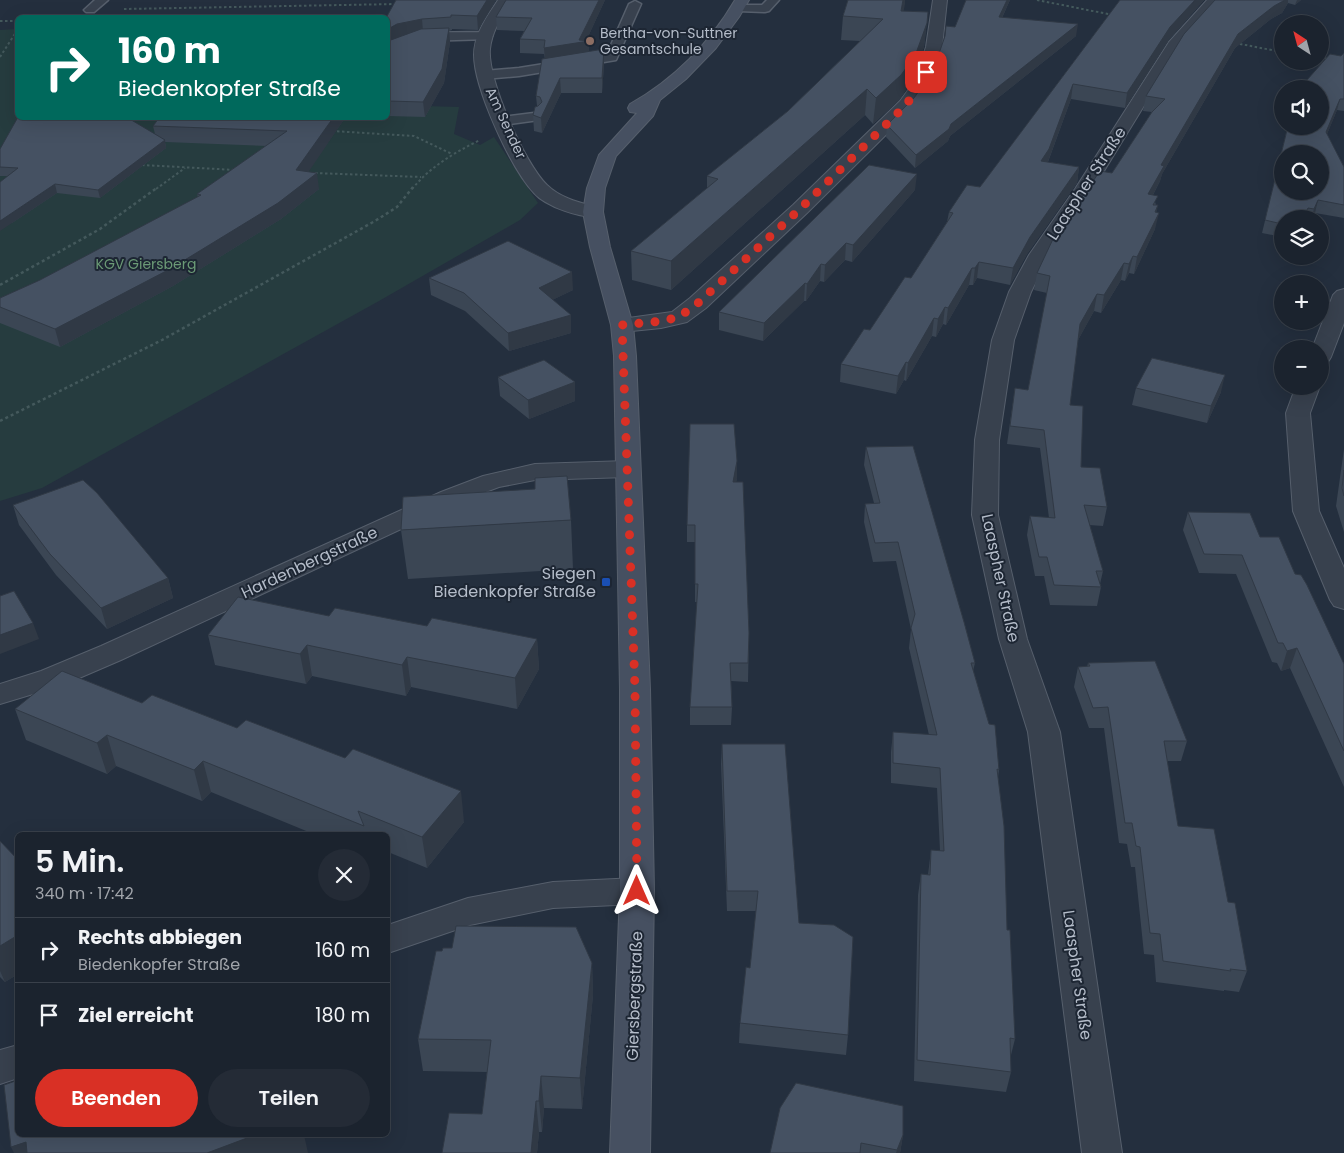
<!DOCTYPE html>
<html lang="de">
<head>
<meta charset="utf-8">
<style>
	:root { --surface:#1b232e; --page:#242b36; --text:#f1f3f6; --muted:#a0a4aa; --line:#39404a; --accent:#d93025 }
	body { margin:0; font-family:Poppins,sans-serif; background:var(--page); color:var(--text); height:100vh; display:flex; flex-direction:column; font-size:19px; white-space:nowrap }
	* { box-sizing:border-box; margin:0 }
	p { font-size:16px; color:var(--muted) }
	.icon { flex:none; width:28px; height:28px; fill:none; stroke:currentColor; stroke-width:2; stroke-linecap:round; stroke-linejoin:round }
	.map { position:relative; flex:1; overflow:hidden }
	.panel { position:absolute; left:15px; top:832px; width:375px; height:305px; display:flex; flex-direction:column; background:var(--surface); border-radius:8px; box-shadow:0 5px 20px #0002,0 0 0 1px var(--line) }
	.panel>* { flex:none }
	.top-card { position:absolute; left:15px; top:15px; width:375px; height:105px; border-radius:8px; box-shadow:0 5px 20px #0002,0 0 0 1px var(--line); background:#00695c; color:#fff; overflow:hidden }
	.needle { width:32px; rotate:324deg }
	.controls { position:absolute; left:1274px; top:15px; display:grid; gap:10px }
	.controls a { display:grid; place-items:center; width:55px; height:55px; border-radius:50%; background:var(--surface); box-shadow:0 5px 20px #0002,0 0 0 1px var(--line); font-size:25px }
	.pin { position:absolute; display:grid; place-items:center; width:42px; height:42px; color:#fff; margin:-21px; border-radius:10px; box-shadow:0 2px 8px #0006 }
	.me { position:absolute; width:55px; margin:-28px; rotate:0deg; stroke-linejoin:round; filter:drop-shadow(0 0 4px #0008) }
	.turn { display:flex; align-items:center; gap:18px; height:105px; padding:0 20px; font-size:22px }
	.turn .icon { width:65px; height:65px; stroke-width:2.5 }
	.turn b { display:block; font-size:35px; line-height:42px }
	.round { display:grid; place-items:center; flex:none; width:52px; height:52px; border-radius:26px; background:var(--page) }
	.summary { display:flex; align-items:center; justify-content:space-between; height:85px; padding:0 20px }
	h1 { font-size:30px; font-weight:600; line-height:38px }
	.primary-button { display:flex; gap:10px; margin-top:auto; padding:10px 20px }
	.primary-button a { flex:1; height:58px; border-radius:30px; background:var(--accent); color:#fff; font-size:20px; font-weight:600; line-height:58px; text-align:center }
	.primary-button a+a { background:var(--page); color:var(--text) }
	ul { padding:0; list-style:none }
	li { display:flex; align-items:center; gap:15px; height:65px; padding:0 20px; border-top:1px solid var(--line) }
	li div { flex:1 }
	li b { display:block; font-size:19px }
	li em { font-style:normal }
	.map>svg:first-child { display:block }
	.green { fill:#263c3f }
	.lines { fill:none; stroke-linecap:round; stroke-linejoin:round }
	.lane-casing { stroke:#565f6c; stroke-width:3 }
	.street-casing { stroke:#565f6c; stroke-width:2 }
	.secondary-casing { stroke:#565f6c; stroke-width:2 }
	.path-far1 { stroke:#44595c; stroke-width:2; stroke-dasharray:2.5 2.5; stroke-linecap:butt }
	.path { stroke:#44595c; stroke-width:2.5; stroke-dasharray:3 3; stroke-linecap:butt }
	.lane { fill:#38414e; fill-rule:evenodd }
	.street { fill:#38414e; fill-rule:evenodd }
	.secondary { fill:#465061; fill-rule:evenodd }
	.wall { fill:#3b4654 }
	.shaded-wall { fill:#303945 }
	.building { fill:#455162; stroke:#303945; fill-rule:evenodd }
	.route { stroke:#d93025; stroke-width:9; stroke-dasharray:0 16.2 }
	.education-dot { fill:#8d6e63; stroke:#1d2633; stroke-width:2 }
	.transit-dot { fill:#1a4fb4; stroke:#1d2633; stroke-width:2 }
	.labels { text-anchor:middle; stroke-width:4; stroke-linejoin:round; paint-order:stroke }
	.far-poi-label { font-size:14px; fill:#b4bcc9; stroke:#1d2633; text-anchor:start }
	.far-street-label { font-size:14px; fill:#b4bcc9; stroke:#1d2633 }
	.far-park-label { font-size:14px; fill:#6b9a76; stroke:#1d2633 }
	.street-label { font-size:16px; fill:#b4bcc9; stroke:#1d2633 }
	.poi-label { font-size:16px; fill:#b4bcc9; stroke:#1d2633; text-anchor:end }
</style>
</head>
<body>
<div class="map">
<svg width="1344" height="1153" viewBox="0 0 1344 1153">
	<rect width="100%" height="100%" fill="#242f3e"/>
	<path class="green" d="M17,29L18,118H388V105L459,107L454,134L480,145L494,137L538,203L520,220L379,301L42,488L0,501V30Z"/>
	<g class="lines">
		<g class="lane-casing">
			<path id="lane" d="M95,0H108L94,12H86L84,10Z
				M767,0H779L769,11L765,12L738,11L732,8L738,5H762Z
				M635,1L641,4L616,60L519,76L484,79L478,75L484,71L519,68L607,54L629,4Z
				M486,32L490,33L492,36L490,39L422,41L388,53V45C417,29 453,33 486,32Z
				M534,113L539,114L541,117L539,120L503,125L496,121L503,117Z"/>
		</g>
		<g class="street-casing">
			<path id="street" d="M498,0H512C503,15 492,30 490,49C487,79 525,164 547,185C561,199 582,203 600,208L603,212L600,216C583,220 545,206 534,193C511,169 474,88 474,55C474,34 487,17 498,0Z
				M933,0H947L942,47L930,82L912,109L807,213L706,308L687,322L661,328L622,332L614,330L611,325L614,320L672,312L690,298L793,205L900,101L914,82L926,47Z
				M1207,0H1222L1180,47L1093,189L1049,255L1031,292L1014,340L999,440L998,515L1027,639L1060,732L1122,1153H1082L1028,732L999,639L972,515L975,440L992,340L1009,292L1029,255L1075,189L1169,42Z
				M1344,289V323L1331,357L1328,362L1320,364V349H1312L1333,295L1337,291Z
				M1296,386H1320L1310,413L1319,511L1344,568V609L1334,606L1330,600L1293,511L1286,413Z
				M627,461L636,464L640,469L636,474L627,477L535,480L499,487L459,502L121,660L63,685L0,704V684L41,671L101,646L441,492L483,476L535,464Z
				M637,878L649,882L654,891L649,900L637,904L553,908L470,925L388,953V925L468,898L553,882Z
				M18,1045V1078L0,1084V1050Z"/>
		</g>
		<g class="secondary-casing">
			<path id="secondary" d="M735,0H749L739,17L716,48L686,79L660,100L653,116L616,156L605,188L603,212L610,247L633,325L636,356L650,689L654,891L650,1153H610L620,891V689L614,356L611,325L590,247L583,212L587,188L599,155L637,113L630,112L628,108L630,104C673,80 710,43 735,0Z"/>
		</g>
		<path class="path-far1" d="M1037,0L1113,15
			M124,9L397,4
			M0,21H18
			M1235,43L1282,52
			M0,57L18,29
			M1320,58L1329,59
			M332,131L414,136L452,154
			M142,165L236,170
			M315,173L421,177
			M156,189L185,168
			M412,189C431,166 454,153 480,140"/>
		<path class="path" d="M0,285L100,229L158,187
			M0,421L162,340L375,221L397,207L413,187"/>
		<use href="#lane" class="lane"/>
		<use href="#street" class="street"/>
		<use href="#secondary" class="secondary"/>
	</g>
	<path class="wall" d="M496,0L478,30L452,29V30L449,31L450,42L444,83L425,117L388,116V18Z
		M605,0L586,41H589V51L604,64L602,93H561L542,133L534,131L533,115L537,106L536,96L545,59L544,54L520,53V39L524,31L497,30L496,17Z
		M848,0H905L903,11L928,12L924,47L912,81L899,100L873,124L865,115L671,290L632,280L631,251L707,188V176L788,111L860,41L841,40L843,16Z
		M966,0H1010L1002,18L1076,36L950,136L948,141L915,168L886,137L887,125L914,98L933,71L955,27Z
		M1120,0H1204L1168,41L1125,108L1071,99L1048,162L1079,167L1077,183L1027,254L1010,285L977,278L973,285H969L946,325L943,324L936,337L932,336L906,381L904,380L896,394L840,382L841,364L870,330L911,278L947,222L949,212L980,187Z
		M1215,0H1301L1295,5L1288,3L1282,13L1271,19L1235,48L1162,174L1160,181L1153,195L1156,205V213L1155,229L1134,274L1129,273L1125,281L1121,280L1101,313L1094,311L1078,340L1070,405L1081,467L1107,507L1103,526L1089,525L1103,571L1100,584L1101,587L1097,606L1050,605L1044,576H1035L1027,535L1030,516L1049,518L1040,448L1007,444L1015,388L1028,390L1047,293L1034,290L1037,273L1112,173L1152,112L1143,111L1146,96Z
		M1344,53V111L1337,110L1327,134L1344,167V218L1315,213L1312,219H1282V237L1262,233L1287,130Z
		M345,118L308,171L319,189L281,219L173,286L60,347L0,323V298L40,280L198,197L197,194L267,146L165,142L166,148L100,198L57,193L12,223L8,176H0V149L155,134L153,126Z
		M915,190L852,262L845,260L824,282L820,281L806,301H804L763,341L719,330V312Z
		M429,278L573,290L552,300L571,315V333L509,351L465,311L431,295Z
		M498,377L575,382V401L529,419L500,396Z
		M1136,388L1221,392L1207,423L1132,405Z
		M866,447L975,663L973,671L999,770L998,777L1007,930L1015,1039L1010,1059L1011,1072L1006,1092L914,1081L918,895L921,874L928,875L931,850L940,851L937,788L891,783V752L893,732L929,735L909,648L911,629L896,561L873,562L864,522L865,504L874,503L864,465Z
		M1344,449V532L1336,506Z
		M737,478L736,482L749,633L748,682L731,681L732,707L731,725H690V707L697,602H695V542H687V525Z
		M13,505L168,578L173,598L107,629L56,575L19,525Z
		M1188,512L1260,537L1295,574L1344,664V787L1290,668L1281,671L1277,663L1272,662L1236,574L1199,573L1183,530Z
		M571,520L573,569L408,579L401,530Z
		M329,616L427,626L537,639L539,669L517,709L411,687L406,696L312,676L306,684L215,665L208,635Z
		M1088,663L1187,741L1181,761H1167L1178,826L1228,902L1247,971L1239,992L1224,990V991L1156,982L1154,955L1144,954L1135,867H1131L1127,844L1119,843L1104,728H1089L1074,687L1078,667H1087Z
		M142,703L464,822L427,868L388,852V835H316L211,792L202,801L116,766L107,774L26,740L15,709Z
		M722,744L799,923L848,1035L846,1055L739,1043L740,1023L750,968L756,911H727L721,764Z
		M0,841L18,860V974L5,982L0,977Z
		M592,963L593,995L582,1109L544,1108L542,1132H539L537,1153H442L482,1114L487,1072L423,1071L418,1039Z
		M903,1135L900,1153H770Z"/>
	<path class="shaded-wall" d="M487,0H496L478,30L477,16Z
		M599,0H605L586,41H589V55L545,62L544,48L579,40Z
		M903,0H905V4L899,34L901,11Z
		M1007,0H1010L997,28L999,17Z
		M1195,0H1204L1168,41L1125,108L1127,93L1170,27Z
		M1285,0H1288V3L1282,13L1271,19L1235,48L1162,174L1160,181L1145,210L1148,194L1161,165L1238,34L1274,6Z
		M1297,0H1301L1295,5Z
		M928,12L924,47L912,81L899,100L873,124L876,98Z
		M422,19L423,32L388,43V29L397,24Z
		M1078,24L1076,36L950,136L948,141L915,168L916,155L951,124Z
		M449,28L450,42L444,83L425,117L423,102Z
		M604,49V64L602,93V78Z
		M560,78L561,93L542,133L541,118Z
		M1073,84L1071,99L1047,164L1041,161Z
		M867,89L865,115L671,290V261Z
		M1340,99L1337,110L1323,144L1326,132Z
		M333,118H345L299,186L296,170Z
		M165,140L166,148L100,198L98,190Z
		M1079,167L1077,183L1027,254L1010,285L1013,268L1030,237Z
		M317,173L319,189L281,219L173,286L60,347L55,329Z
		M917,174L915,190L852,262L853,245Z
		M55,184L57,193L0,231V221Z
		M1318,200L1315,213L1311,219L1314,209Z
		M1158,205L1155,221L1159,213L1155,229L1134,274L1137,257Z
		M846,243L845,260L824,282L825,265Z
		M1133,256L1129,273L1125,281L1129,264Z
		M979,262L977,278L973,285L975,268Z
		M1124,263L1121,280L1101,313L1104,295Z
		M821,264L820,281L806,301L807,284Z
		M972,268L969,285L946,325L948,308Z
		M572,272L573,290L540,306L539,288Z
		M805,283L804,301L763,341L764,323Z
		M1097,294L1094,311L1077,342L1080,324Z
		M945,307L943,324L936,337L938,319Z
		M571,315V333L509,351L508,333Z
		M934,318L932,336L906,381L908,363Z
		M906,362L904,380L896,394L898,376Z
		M1225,375L1221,392L1207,423L1211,406Z
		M575,382V401L529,419L528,400Z
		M737,461V478L733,499V482Z
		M168,578L173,598L107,629L101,608Z
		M33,623L39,639L0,654V635Z
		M537,639L539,669L517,709L515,678Z
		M307,645L312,676L306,684L300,654Z
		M1297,648L1290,668L1281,671L1287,651Z
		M407,657L411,687L406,696L402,665Z
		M107,735L116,766L107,774L97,743Z
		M203,761L211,792L202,801L194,770Z
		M461,791L464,822L427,868L422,837Z
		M18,935V974L5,982L0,971V946Z
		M592,963L593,995L582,1109L580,1078Z
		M541,1076L544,1108L542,1132L539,1101Z
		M536,1101L539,1132L537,1153H531Z
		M255,1135H304L308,1153H207Z
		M903,1135L900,1153H896L897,1150Z
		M26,1142L31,1153H14L11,1147Z"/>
	<path class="building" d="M396,0H487L477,16L451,15V17L422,19L397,24L388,29V18H386Z
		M506,0H599L579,40L589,41L544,48L545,40L520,39L532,18L496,17Z
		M848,0H903L901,11L928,12L927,23L915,56L901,75L876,98L867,89L671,261L631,251L718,179L707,176L788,111L883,19L843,16Z
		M966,0H1007L999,17L1078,24L951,124L949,129L916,155L887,125L914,98L933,71L945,36L946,26L955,27Z
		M1120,0H1195L1170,27L1127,93L1073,84L1049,149L1041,161L1079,167L1030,237L1013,268L979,262L975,268H972L948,308L945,307L938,319L934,318L908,363L906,362L898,376L841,364L864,329L870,330L905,277L911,278L953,213L949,212L967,185L980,187Z
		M1215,0H1285L1274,6L1238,34L1161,165L1164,166L1148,194L1158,196L1153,205H1158L1155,212L1159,213L1137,257L1133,256L1129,264L1124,263L1104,295L1097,294L1080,324L1070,405L1083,406L1081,467L1100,468L1107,507L1084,505L1103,571H1096L1101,587L1054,585L1047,557H1039L1030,516L1055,518L1044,430L1010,426L1015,388L1028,390L1050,276L1037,273L1053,239L1100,171L1112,173L1152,112L1165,99L1146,96L1184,34Z
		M449,28L442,69L423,102L388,101V41L421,29Z
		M604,49L602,78H560L541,118L533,115L535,107L538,106L542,102L540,97L536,96L542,59Z
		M1344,53V99H1340L1326,132L1344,167V205L1318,200L1314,209L1308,208L1303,219H1282V224L1265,220L1287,130L1289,126H1320V89H1299L1330,54L1341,56ZM1282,154H1320V191H1282Z
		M18,117L128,118L165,140L98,190L55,184L0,221V182L18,168L0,167V149Z
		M159,118H333L296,170L317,173L278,203L170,269L55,329L0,307V298L40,280L201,195L197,194L287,131L153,126Z
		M869,165L917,174L853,245L846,243L825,265L821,264L807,284L805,283L764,323L719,312Z
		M508,241L572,272L539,288L571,315L508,333L464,293L429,278Z
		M1152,358L1225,375L1211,406L1136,388Z
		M544,360L575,382L528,400L498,377Z
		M690,424H734L737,461L733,482H743L749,633L748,663H730L732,707H690L698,584H695V525H687Z
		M913,446L964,622L975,663H971L989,724L995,725L999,770L997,769L1004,826L1007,930H1010L1015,1039L1010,1038L1011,1072L917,1060L921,874L930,875L931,850L944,851L940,768L893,763V732L937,735L911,628L915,614L898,542L875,543L865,504L880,503L866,447Z
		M1344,470V496L1342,488Z
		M567,476L571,520L401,530L403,497L535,489V478Z
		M83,480L97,493L168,578L101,608L50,554L13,505Z
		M1188,512L1250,513L1260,537H1279L1295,574L1301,575L1307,585L1344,664V751L1297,648L1287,651L1283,643H1278L1242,555L1204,554Z
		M14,591L33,623L0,635V596Z
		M238,597L329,616L335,608L427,626L432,618L537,639L515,678L407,657L402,665L307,645L300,654L208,635Z
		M1155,661L1187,741H1164L1178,826L1214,829L1228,902L1235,903L1247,971L1230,969L1231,971L1163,961L1160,934L1150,933L1140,847L1136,846L1132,823H1125L1108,707L1093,708L1078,667L1090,666L1088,663Z
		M62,671L142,703L152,695L237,728L246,720L345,758L353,749L461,791L422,837L358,811L364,826L203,761L194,770L107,735L97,743L15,709Z
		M722,744H785L799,923L834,925L853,937L848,1035L740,1023L746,967L750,968L758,891H727Z
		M0,841L18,860V935L0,946Z
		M456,926L576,927L592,963L580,1078L541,1076L539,1101H536L531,1153H442L449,1113L482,1114L491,1040L418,1039L436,951H442L443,948H452Z
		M18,1080V1135H255L207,1153H27L26,1142L11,1147L4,1085Z
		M796,1083L903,1106V1135L897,1150L861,1143L860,1153H770L780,1108Z"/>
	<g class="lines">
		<path class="route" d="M637,891L635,689L622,325L662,321L679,317L698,303L800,209L906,105L922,82L926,72"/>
	</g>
	<circle class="education-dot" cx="590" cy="41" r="5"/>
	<rect class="transit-dot" x="601" y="577" width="10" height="10" rx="2.5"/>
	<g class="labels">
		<g class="far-poi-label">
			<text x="600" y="38">Bertha-von-Suttner<tspan x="600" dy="16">Gesamtschule</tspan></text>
		</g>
		<g class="far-street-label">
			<text transform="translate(506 123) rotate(65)" y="5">Am Sender</text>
		</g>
		<g class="far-park-label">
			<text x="146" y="269">KGV Giersberg</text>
		</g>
		<g class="street-label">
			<text transform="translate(1086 183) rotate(-57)" y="6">Laaspher Straße</text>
			<text transform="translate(309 562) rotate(-25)" y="6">Hardenbergstraße</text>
			<text transform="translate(1001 578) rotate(78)" y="6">Laaspher Straße</text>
			<text transform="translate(1078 975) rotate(82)" y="6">Laaspher Straße</text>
			<text transform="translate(634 996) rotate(-88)" y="6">Giersbergstraße</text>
		</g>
		<g class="poi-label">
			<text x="596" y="579">Siegen<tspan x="596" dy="18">Biedenkopfer Straße</tspan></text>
		</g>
	</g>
</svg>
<div class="controls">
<a><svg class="needle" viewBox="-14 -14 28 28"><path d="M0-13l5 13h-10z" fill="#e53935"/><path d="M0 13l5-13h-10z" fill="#a0a4aa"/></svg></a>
<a><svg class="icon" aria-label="sound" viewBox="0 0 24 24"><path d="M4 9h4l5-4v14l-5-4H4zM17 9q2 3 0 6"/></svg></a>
<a><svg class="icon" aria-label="search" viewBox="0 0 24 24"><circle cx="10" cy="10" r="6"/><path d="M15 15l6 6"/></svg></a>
<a><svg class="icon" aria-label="layers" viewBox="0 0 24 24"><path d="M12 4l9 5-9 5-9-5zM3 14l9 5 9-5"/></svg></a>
<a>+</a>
<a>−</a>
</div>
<div class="pin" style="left:926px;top:72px;background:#d93025"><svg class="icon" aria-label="arrive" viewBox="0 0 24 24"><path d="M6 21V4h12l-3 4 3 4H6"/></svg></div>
<svg class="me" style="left:637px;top:891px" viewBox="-20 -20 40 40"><path d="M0-17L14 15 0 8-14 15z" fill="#d93025" stroke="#fff" stroke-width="4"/></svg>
<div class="top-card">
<div class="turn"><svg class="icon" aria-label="right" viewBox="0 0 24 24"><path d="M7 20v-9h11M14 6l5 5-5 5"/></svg><div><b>160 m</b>Biedenkopfer Straße</div></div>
</div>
<section class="panel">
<div class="summary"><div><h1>5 Min.</h1><p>340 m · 17:42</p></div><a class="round"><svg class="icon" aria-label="close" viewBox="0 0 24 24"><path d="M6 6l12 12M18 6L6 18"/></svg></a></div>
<ul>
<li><svg class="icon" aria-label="right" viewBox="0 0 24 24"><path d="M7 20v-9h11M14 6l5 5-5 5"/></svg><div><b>Rechts abbiegen</b><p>Biedenkopfer Straße</p></div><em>160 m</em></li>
<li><svg class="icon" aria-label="arrive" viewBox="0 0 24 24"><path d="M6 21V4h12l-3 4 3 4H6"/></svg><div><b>Ziel erreicht</b></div><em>180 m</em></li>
</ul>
<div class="primary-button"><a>Beenden</a><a>Teilen</a></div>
</section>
</div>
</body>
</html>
